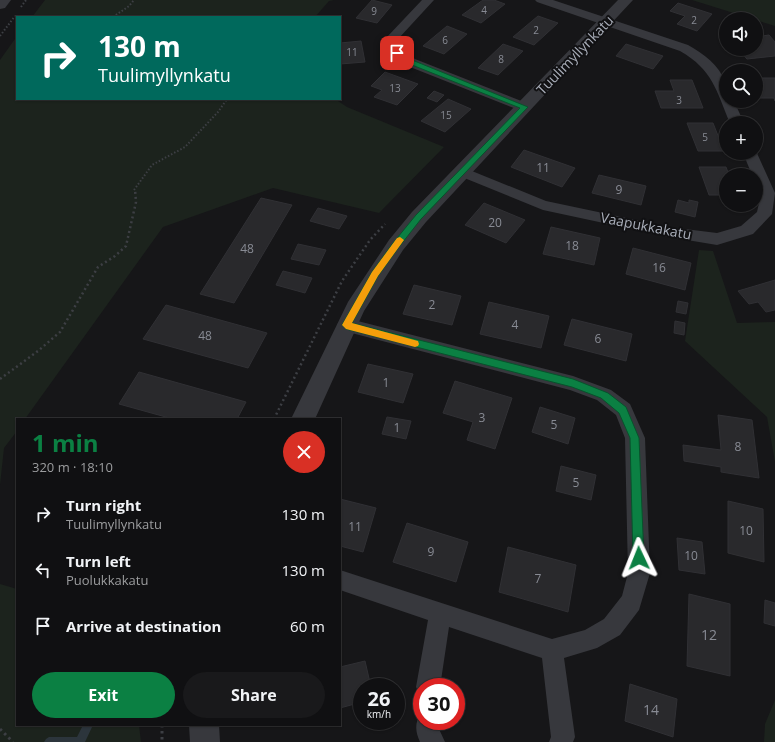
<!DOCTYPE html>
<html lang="en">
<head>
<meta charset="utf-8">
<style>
	:root { --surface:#101012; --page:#19191b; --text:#f1f3f6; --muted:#9c9d9f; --line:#303032; --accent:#0b8043 }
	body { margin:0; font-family:"Open Sans",sans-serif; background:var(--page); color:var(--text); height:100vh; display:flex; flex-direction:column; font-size:15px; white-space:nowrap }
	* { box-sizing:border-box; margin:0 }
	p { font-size:13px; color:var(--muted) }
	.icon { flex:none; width:22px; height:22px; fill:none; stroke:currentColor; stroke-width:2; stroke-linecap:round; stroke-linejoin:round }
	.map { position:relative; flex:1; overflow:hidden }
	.drawer { position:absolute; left:16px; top:418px; width:325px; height:308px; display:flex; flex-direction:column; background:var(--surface); border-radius:0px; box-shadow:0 1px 3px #0004,0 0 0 1px var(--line) }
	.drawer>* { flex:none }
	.banner { position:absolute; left:16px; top:16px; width:325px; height:84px; border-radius:0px; box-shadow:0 1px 3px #0004,0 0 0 1px var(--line); background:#00695c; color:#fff; overflow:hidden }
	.tools { position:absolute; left:719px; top:12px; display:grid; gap:8px }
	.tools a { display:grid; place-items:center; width:44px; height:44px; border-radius:50%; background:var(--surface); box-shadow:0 1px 3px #0004,0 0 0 1px var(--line); font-size:20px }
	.speed { position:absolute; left:353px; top:678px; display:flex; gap:8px; font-size:20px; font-weight:700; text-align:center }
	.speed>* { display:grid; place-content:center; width:52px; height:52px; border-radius:50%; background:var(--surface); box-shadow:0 1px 3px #0004,0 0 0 1px var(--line); line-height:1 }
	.speed small { font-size:10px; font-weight:400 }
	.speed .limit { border:6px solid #d22; background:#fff; color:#111 }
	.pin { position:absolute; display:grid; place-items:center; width:34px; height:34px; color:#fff; margin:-17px; border-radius:8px; box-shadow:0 2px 6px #0006 }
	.me { position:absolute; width:44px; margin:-22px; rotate:358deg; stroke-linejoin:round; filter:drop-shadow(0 0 3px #0008) }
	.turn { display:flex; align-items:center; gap:14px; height:84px; padding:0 16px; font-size:18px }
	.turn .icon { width:52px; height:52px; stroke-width:2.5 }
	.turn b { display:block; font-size:28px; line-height:34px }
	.round { display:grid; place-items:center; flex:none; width:42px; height:42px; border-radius:21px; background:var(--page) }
	.summary { display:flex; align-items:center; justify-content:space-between; height:68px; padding:0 16px }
	h1 { font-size:24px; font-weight:700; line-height:30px; color:var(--accent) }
	.action { display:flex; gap:8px; margin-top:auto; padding:8px 16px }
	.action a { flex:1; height:46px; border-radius:24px; background:var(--accent); color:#fff; font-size:16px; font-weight:700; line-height:46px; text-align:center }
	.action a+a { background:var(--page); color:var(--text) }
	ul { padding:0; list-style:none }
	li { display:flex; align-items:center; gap:12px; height:56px; padding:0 16px }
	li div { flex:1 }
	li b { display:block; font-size:15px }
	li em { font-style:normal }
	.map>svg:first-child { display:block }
	.green { fill:#1c231d }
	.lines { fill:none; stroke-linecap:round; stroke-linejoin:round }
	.stream { fill:#2c353c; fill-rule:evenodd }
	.building { fill:#29292c; stroke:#303034 }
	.path-far2 { stroke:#3d3f44; stroke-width:2; stroke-dasharray:1.5 2; stroke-linecap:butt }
	.path-far1 { stroke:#3d3f44; stroke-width:2.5; stroke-dasharray:2 3; stroke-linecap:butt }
	.path { stroke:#3d3f44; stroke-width:3; stroke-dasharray:2.5 3.5; stroke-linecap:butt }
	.minor { fill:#37383d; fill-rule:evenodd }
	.tertiary { fill:#37383d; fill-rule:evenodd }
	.route { fill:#0b8043; stroke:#07532c }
	.slow { fill:#f59e0b }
	.labels { text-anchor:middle; stroke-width:4; stroke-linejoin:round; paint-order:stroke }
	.far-number-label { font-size:10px; fill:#888b94 }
	.number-label { font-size:12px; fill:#888b94 }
	.street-label { font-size:14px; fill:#a8adb8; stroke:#111113 }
	.near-number-label { font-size:14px; fill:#888b94 }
</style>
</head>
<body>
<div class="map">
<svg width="775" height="742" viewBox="0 0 775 742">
	<rect width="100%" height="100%" fill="#161618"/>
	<path class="green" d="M45,0H334L329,1L315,17H32Z
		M692,0H775V26Z
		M17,36V99H335L347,107L444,147L379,213L273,188L163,227L25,419H17V431L4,448L0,485V60Z
		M699,250L713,251L737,323L775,322V462L767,417L685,341Z
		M0,584L17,589V725H139L141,742H0Z
		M775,700V742H764L765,724Z"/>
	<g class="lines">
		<path class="stream" d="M83,725H93L85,742H44L46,739L49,737H77Z"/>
	</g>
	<path class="building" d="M372,0L392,5L377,23L356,18Z
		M483,0H494L505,4L481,23L462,15Z
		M678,3L712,14L697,31L677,24L685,16L670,11Z
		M538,16L558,23L534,45L513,37Z
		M447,26L467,34L444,54L423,46Z
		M769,35L775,42V56L747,59L738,49H756V37Z
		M361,41L365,62L340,64V43Z
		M503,44L523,51L498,75L478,68Z
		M626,44L663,56L653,69L616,56Z
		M385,72L418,84L397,105L374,97L382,90L371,86Z
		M758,78H775V101L774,98H760L756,90V85H761Z
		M670,80H692L703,108H661L655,91H674Z
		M434,91L444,95L437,102L427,98Z
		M448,99L471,109L445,132L421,121Z
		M687,123H713L724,151H698Z
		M524,150L575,168L562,187L511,167Z
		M699,167H726L729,175H726V195H709Z
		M599,175L646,186L641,205L592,193Z
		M261,198L292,205L234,303L200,294Z
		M678,200L689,203V200L698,202L695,217L675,212Z
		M484,203L525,220L506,243L465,225Z
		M318,208L347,216L339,229L310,221Z
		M551,227L600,238L594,265L543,254Z
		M298,244L326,250L319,265L291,259Z
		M633,248L691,263L685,290L626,274Z
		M283,271L312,278L305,293L276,285Z
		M775,280V310L766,312L758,302L749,304L738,291Z
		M414,285L461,296L452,325L403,314Z
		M678,301L688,303L686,314L676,312Z
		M489,302L549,316L541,348L480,334Z
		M166,305L267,333L248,368L143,339Z
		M572,319L632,334L626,361L564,345Z
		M675,321L685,323L684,335L674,333Z
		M368,364L413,374L403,403L358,392Z
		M139,372L246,402L237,419H173L119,404Z
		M455,381L512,398L495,449L467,440L473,422L443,413Z
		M540,407L575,418L568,444L532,432Z
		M718,415L752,420L759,478L721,472V467L684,461L683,445L721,450Z
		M387,417L411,421L406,439L382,434Z
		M561,466L596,475L591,500L556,491Z
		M340,499L376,508L363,552L340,546Z
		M728,501L763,509L764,562L728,553Z
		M407,523L468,542L456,582L393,562Z
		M677,538L702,542L705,574L679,570Z
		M508,547L576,565L568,612L499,592Z
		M689,594L730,604V676L687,666Z
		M765,600L775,603V626L764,623Z
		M365,661L371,687H362V702L340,708V667Z
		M630,684L677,699L673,737L625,721Z"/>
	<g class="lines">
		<path class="path-far2" d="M21,7L26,0
			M113,17L129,6L134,0
			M0,36L15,16
			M134,190L152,165L185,147L218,112L227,99"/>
		<path class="path-far1" d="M0,379L38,351L60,332L98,267L115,256L126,246L136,202L135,189
			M274,419L342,281L370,240L385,224"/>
		<path class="path" d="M162,725V742
			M0,729L13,742"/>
		<path class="minor" d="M422,0H434L399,38L403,51L415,59L529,104L531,107L529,110H519L405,65L391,53L387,37Z
			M535,0H553L688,45C704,54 719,65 725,82C727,88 726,95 726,101H734L744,123H730C716,90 713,70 680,51L537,2Z
			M756,151L775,193L772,214L753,234L717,245L669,237L543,210L457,175L455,172L457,169L462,167L467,169L546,201L669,227L717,233L741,226L757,212L761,194L756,184V175H752L743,153H756Z
			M346,318L573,376L611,390L630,404L645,438L650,573L639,610L620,635L597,648L564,658L575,737L573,742H549L551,737L542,658L449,627L440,687H422V696L420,695L416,687L428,620L340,590V570L552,639L585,630L604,619L622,596L628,573L625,438L616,415L597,400L570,390L340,330L337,325L340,320Z
			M422,711V721H440L439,729L445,742H420C415,731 415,724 420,713Z"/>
		<path class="tertiary" d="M0,0H11L5,8L0,9Z
			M618,0H633L426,222L403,250L364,311L315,419H291L348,302L389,240L412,212Z
			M189,725H219L220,742H190Z"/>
	</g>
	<path class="route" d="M395,52H399L412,60L528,107L421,219L399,247L378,276L352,323L573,379L608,393L626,407L639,438L644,558L642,561L639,563L635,561L633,558L630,438L619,413L601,398L572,387L346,329L342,325L372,272L393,243L416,215L520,108L407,63L395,54Z"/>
	<path class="slow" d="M400,237L404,240L378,276L352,323L418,341L419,344L418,346L415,347L346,329L342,325L372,272L397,238Z"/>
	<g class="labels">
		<g class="far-number-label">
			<text x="484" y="14">4</text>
			<text x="374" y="15">9</text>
			<text x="694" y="24">2</text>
			<text x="536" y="34">2</text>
			<text x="445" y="44">6</text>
			<text x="352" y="56">11</text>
			<text x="501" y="63">8</text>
			<text x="395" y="92">13</text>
			<text x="679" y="104">3</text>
			<text x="446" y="119">15</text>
			<text x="705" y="141">5</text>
		</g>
		<g class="number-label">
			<text x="543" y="172">11</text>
			<text x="619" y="194">9</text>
			<text x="495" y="227">20</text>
			<text x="572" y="250">18</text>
			<text x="247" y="253">48</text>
			<text x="659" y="272">16</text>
			<text x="432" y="309">2</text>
			<text x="515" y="329">4</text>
			<text x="205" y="340">48</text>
			<text x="598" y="343">6</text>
			<text x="386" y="387">1</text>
			<text x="482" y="422">3</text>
			<text x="554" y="429">5</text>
			<text x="397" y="432">1</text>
			<text x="738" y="451">8</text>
			<text x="576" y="487">5</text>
			<text x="355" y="531">11</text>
			<text x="746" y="535">10</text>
			<text x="431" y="556">9</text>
			<text x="691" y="560">10</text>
			<text x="538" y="583">7</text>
		</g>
		<g class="street-label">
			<text transform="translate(575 55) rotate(-46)" y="5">Tuulimyllynkatu</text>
			<text transform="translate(646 226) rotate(11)" y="5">Vaapukkakatu</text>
		</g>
		<g class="near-number-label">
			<text x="709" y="640">12</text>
			<text x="651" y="715">14</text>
		</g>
	</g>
</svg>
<div class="tools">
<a><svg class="icon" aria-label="sound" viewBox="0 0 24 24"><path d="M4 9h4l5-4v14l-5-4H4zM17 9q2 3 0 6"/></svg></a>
<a><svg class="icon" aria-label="search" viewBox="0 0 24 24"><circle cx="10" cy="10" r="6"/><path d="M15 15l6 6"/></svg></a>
<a>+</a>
<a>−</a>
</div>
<div class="speed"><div>26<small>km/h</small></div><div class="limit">30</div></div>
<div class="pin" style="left:397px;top:53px;background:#d93025"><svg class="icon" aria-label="arrive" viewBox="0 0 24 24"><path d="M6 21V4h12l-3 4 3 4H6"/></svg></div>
<svg class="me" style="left:639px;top:558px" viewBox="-20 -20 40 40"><path d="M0-17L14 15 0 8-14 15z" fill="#0b8043" stroke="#fff" stroke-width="4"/></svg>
<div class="banner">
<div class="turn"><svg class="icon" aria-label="right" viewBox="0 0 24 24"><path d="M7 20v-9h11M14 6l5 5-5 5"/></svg><div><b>130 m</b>Tuulimyllynkatu</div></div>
</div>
<section class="drawer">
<div class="summary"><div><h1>1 min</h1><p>320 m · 18:10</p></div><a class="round" style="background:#d93025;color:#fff"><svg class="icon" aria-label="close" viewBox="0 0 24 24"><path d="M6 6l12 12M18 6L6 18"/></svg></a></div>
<ul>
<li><svg class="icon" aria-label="right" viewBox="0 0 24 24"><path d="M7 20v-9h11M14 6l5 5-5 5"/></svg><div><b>Turn right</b><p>Tuulimyllynkatu</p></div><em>130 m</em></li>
<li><svg class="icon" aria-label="left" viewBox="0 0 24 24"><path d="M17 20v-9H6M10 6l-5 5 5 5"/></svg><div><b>Turn left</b><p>Puolukkakatu</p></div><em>130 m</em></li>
<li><svg class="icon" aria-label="arrive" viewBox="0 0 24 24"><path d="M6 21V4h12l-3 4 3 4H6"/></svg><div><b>Arrive at destination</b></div><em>60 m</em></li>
</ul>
<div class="action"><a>Exit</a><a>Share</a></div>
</section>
</div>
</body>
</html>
